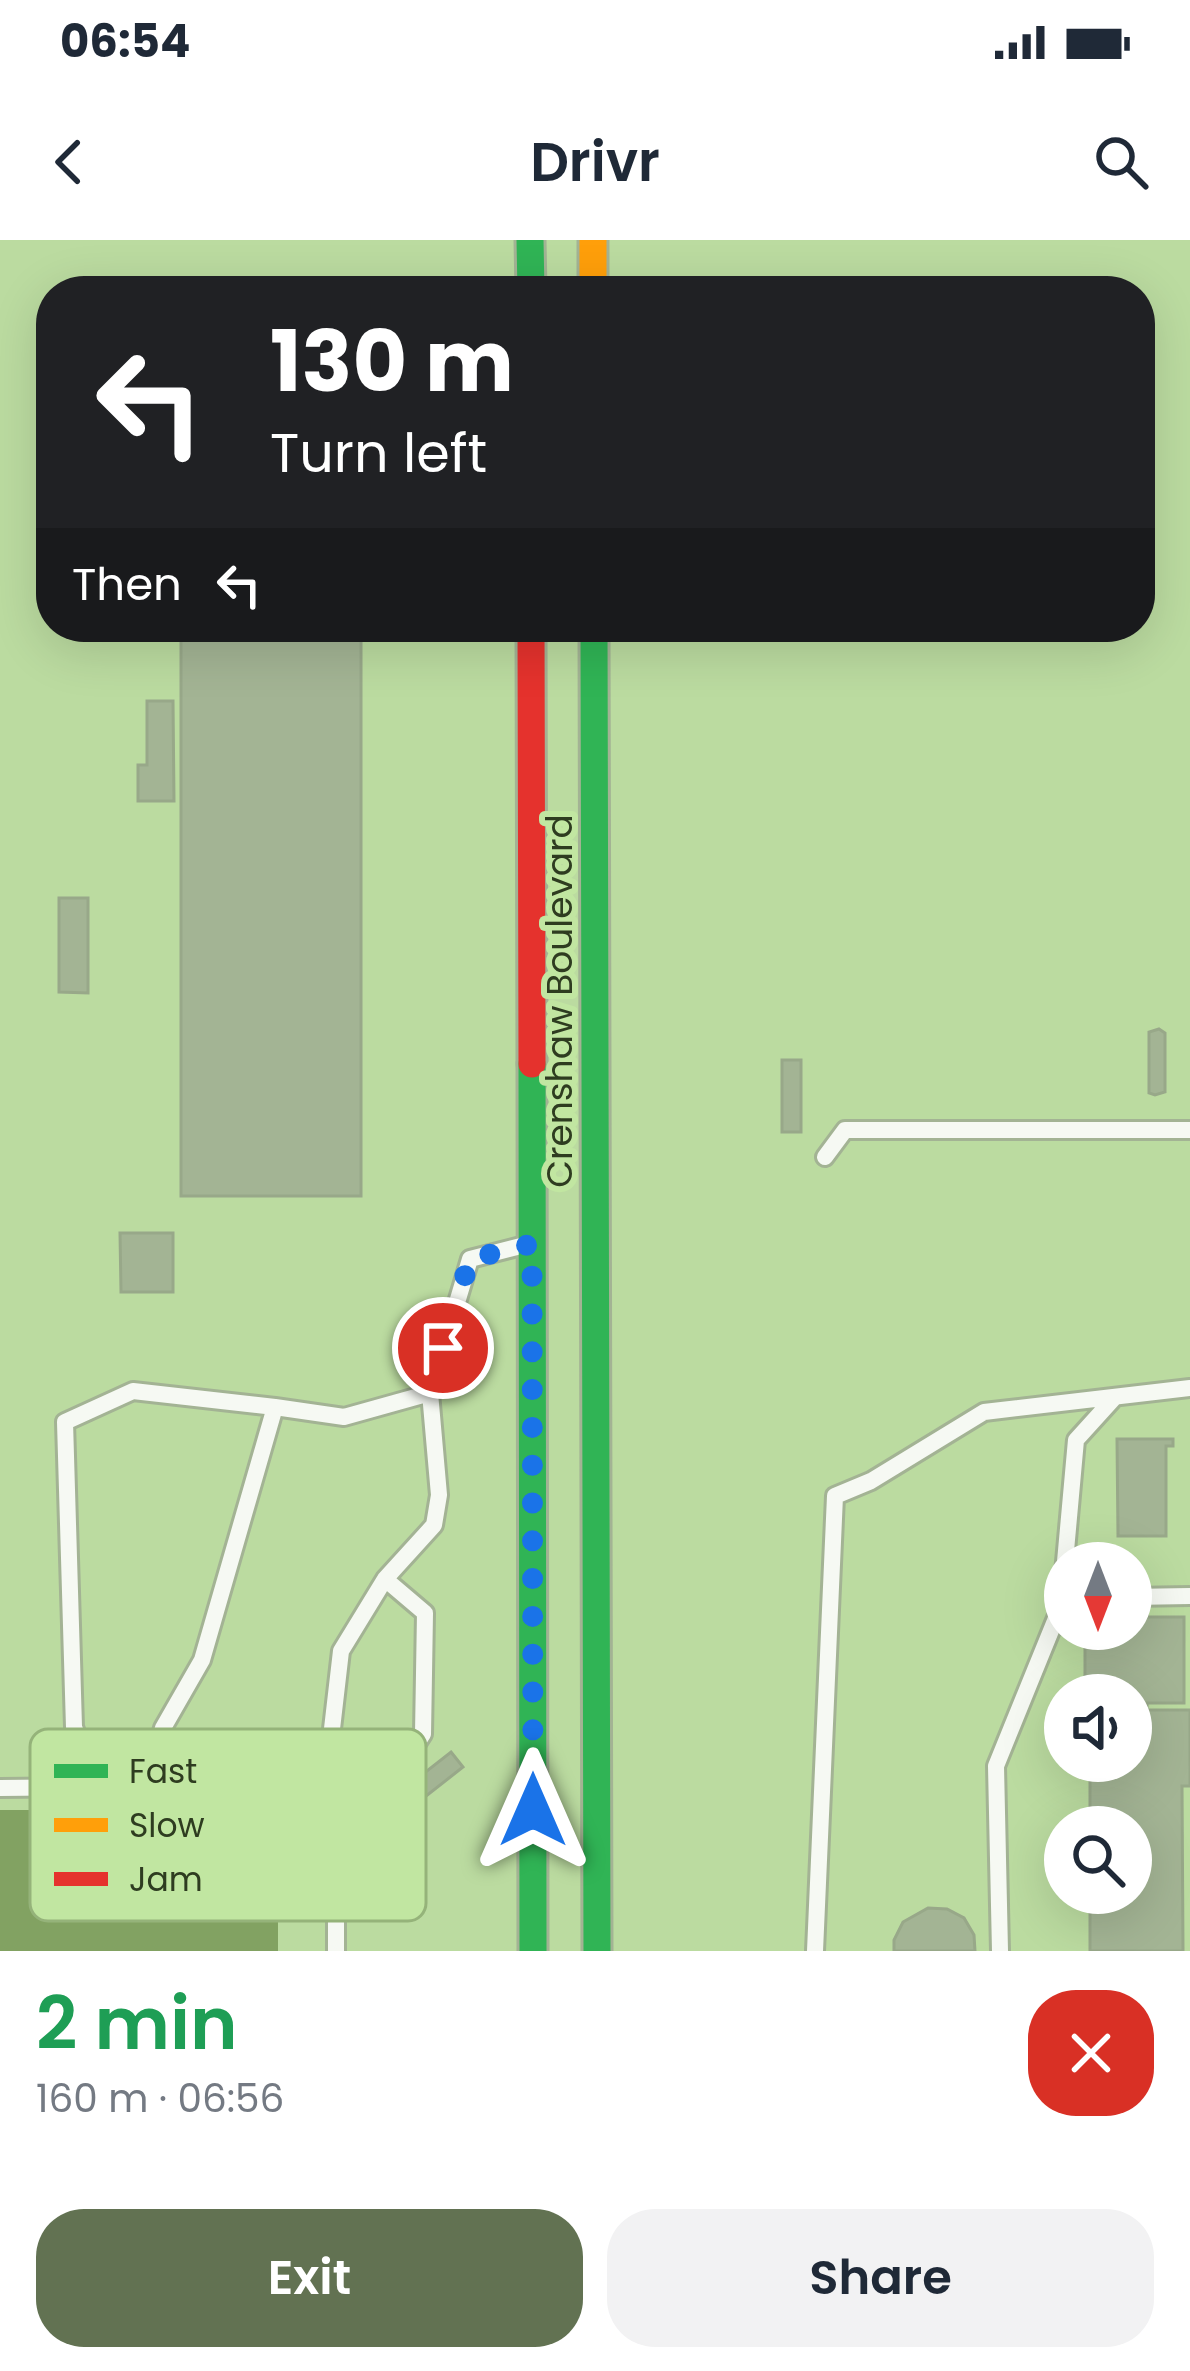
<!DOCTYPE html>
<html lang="en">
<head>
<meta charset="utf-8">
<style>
	:root { --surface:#fff; --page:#f2f2f3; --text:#1f2937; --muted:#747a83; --accent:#627252 }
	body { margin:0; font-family:Poppins,sans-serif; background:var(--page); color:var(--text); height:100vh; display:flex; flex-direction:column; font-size:45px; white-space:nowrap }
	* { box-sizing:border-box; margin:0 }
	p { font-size:39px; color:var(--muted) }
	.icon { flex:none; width:66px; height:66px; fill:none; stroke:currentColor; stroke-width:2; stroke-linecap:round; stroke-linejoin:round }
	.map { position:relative; height:1711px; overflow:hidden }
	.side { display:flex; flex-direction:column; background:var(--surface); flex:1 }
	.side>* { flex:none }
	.hud { position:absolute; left:36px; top:36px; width:1119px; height:366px; border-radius:48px; box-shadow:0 12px 48px #0002; background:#202124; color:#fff; overflow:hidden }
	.needle { width:78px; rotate:180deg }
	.buttons { position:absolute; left:1044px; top:1302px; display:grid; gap:24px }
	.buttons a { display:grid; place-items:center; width:108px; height:108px; border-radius:50%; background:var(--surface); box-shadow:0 12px 48px #0002; font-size:60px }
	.pin { position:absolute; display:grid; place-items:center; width:102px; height:102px; color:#fff; margin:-51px; border:6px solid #fff; border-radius:50%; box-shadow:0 3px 12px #0007 }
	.me { position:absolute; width:132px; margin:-66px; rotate:0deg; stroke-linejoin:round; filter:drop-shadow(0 0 9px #0008) }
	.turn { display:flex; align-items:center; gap:42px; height:252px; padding:0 36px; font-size:54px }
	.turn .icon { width:156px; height:156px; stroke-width:2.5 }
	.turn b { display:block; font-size:84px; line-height:102px }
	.then { display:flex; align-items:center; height:114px; padding:0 36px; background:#0003; gap:24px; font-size:45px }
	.round { display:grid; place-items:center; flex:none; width:126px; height:126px; border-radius:48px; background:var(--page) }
	.head { display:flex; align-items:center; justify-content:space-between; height:204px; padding:0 36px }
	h1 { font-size:72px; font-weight:600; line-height:90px; color:#1e9e55 }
	.action { display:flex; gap:24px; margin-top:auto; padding:24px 36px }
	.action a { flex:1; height:138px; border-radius:48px; background:var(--accent); color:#fff; font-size:48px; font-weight:600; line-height:138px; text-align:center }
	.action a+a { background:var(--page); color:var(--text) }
	.status { display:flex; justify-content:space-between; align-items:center; height:84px; padding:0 60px; background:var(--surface); direction:ltr }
	.status svg { height:33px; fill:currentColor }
	header { display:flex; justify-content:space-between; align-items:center; height:156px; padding:0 36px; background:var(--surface); font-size:54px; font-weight:600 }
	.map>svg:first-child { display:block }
	.built { fill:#bbdba0; fill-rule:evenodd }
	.water { fill:#82a262 }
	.building { fill:#a3b494; stroke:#98a889; stroke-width:3 }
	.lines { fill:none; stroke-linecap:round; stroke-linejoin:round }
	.lane-casing { stroke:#a3b394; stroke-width:22 }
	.fast-casing { stroke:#a3b394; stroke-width:33 }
	.slow-casing { stroke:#a3b394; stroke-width:33 }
	.jam-casing { stroke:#a3b394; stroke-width:33 }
	.lane { stroke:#f6f9f3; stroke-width:16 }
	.fast { stroke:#30b455; stroke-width:27 }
	.slow { stroke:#ff9f0a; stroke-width:27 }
	.jam { stroke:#e5322d; stroke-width:27 }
	.route { stroke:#1a73e8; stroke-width:21; stroke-dasharray:0 37.8 }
	.labels { text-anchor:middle; stroke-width:12; stroke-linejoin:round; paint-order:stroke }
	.street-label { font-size:36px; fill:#2e3c20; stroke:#c1e6a1 }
	.key { fill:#c1e6a1; stroke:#95b37a; stroke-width:3 }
	.key-label { font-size:33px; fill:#2e3c20 }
</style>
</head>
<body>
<div class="status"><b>06:54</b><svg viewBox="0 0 49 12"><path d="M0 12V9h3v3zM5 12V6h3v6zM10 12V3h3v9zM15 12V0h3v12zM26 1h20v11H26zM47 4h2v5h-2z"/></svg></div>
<header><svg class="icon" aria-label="back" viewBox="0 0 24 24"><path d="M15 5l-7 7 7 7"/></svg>Drivr<svg class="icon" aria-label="search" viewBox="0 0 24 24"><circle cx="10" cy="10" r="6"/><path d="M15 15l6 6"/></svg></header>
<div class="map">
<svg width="1190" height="1711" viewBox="0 0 1190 1711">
	<rect width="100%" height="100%" fill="#c2d7b0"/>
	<path class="built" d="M0,0H1190V1711H0ZM51,51H1140V387H51ZM1065,1323H1131V1389H1065ZM1065,1455H1131V1521H1065ZM1065,1587H1131V1653H1065Z"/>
	<path class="water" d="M0,1570H278V1711H0Z"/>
	<path class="building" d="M181,387H361V956H181Z
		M147,461H173L174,561H138V525H147Z
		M59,658H88V753L59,752Z
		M1159,789L1165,793V852L1155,855L1149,853V792Z
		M782,820H801V892H782Z
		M120,993H173V1052H121Z
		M1117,1199H1173V1206H1166V1296H1118Z
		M1131,1372H1147V1377H1184V1463H1147V1470H1190V1546H1182L1183,1711H1090V1653H1131V1587H1090V1521H1131V1455H1085V1389H1131Z
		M451,1512L463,1527L402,1575L390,1560Z
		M928,1668L947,1669L964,1678L974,1695L975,1711H894V1700L903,1682Z"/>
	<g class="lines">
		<g class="lane-casing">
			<path id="lane" d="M825,917L845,890H1190
				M275,1167L344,1177L430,1153
				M1131,1357L1190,1356
				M146,1546L163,1488L202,1420L275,1167L133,1151L65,1182L74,1487L96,1547L307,1545L324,1558L336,1594V1711
				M0,1548L96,1547
				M324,1558L341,1411L385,1339L434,1285L439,1255L430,1153L470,1019L525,1005
				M333,1585L379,1562L423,1494L425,1373L385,1339
				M815,1711L835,1256L871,1241L984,1172L1190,1148
				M1000,1711L996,1526L1061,1366L1076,1200L1115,1157"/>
		</g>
		<g class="fast-casing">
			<path id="fast" d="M530,0L531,51
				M594,387L597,1711
				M532,824L533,1711"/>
		</g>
		<g class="slow-casing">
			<path id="slow" d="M593,0V51"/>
		</g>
		<g class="jam-casing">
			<path id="jam" d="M531,387L532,824"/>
		</g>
		<use href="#lane" class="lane"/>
		<use href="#fast" class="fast"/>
		<use href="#slow" class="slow"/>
		<use href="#jam" class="jam"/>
	</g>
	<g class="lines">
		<path class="route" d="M443,1108L470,1019L532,1004L533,1570"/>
	</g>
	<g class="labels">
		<g class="street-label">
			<text transform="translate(559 761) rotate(-90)" y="13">Crenshaw Boulevard</text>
		</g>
	</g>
	<rect x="30" y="1489" width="396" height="192" rx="18" class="key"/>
	<rect x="54" y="1524" width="54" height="14" fill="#30b455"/>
	<rect x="54" y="1578" width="54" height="14" fill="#ff9f0a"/>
	<rect x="54" y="1632" width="54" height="14" fill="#e5322d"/>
	<g class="key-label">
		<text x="129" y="1543">Fast</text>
		<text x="129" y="1597">Slow</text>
		<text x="129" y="1651">Jam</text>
	</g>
</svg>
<div class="buttons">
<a><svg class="needle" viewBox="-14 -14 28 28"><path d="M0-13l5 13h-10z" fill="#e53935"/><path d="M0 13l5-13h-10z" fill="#747a83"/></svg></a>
<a><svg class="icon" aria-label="sound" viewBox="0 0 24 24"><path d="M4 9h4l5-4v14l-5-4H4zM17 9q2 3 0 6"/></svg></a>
<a><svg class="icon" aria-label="search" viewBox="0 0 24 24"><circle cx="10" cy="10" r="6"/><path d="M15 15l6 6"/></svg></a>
</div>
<div class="pin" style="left:443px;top:1108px;background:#d93025"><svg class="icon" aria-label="arrive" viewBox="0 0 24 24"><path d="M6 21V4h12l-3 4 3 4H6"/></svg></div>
<svg class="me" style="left:533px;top:1570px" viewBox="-20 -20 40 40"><path d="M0-17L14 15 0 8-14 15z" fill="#1a73e8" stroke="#fff" stroke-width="4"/></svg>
<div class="hud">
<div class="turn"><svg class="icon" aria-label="left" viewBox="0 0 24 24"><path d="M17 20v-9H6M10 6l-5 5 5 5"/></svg><div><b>130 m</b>Turn left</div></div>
<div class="then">Then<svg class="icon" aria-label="left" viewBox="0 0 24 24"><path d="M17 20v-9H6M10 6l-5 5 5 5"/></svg></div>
</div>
</div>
<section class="side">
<div class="head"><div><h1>2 min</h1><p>160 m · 06:56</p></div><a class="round" style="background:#d93025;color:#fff"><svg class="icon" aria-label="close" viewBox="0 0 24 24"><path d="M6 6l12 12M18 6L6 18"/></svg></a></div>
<div class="action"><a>Exit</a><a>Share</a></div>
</section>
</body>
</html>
